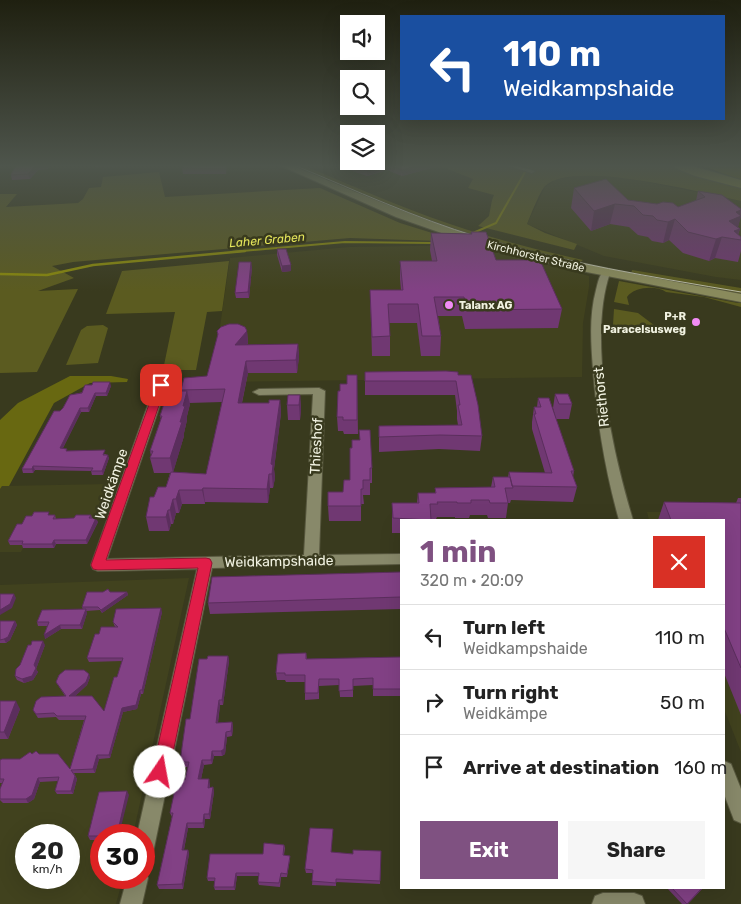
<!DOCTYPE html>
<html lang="en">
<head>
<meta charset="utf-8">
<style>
	:root { --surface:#fff; --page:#f6f6f6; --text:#222; --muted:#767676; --line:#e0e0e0; --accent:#7f5181 }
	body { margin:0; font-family:Rubik,sans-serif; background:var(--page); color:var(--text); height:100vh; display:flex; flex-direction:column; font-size:19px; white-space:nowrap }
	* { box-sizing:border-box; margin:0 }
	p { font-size:16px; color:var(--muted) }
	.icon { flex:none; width:28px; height:28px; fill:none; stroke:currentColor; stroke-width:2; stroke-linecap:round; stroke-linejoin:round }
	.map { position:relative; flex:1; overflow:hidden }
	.panel { position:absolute; left:400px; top:519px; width:325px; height:370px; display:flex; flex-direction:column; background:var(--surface); border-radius:0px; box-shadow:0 5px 20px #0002 }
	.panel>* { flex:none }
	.banner { position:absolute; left:400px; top:15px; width:325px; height:105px; border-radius:0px; box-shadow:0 5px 20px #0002; background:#1a4fa0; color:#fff; overflow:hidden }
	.controls { position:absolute; left:340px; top:15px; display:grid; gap:10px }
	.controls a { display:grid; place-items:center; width:45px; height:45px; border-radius:0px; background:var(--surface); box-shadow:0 5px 20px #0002; font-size:25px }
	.speed { position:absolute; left:15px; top:824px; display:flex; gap:10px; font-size:25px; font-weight:700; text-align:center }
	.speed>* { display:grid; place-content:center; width:65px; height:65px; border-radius:50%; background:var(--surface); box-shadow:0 5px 20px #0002; line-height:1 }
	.speed small { font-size:12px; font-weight:400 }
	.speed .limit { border:8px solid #d22; background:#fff; color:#111 }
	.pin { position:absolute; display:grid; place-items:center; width:42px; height:42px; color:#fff; margin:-21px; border-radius:10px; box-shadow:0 2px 8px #0006 }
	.me { position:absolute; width:55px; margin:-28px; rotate:12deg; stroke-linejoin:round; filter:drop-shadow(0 0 4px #0008) }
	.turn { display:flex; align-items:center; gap:18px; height:105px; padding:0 20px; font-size:22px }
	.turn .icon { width:65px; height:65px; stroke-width:2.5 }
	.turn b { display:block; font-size:35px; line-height:42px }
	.round { display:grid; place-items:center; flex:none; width:52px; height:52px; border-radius:0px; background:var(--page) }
	.overview { display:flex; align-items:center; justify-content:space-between; height:85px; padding:0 20px }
	h1 { font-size:30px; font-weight:700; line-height:38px; color:var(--accent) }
	.primary-button { display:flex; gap:10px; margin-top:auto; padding:10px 20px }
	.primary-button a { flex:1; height:58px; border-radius:0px; background:var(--accent); color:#fff; font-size:20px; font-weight:700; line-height:58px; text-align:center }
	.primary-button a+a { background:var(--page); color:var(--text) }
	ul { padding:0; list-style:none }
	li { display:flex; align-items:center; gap:15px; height:65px; padding:0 20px; border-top:1px solid var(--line) }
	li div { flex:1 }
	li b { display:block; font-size:19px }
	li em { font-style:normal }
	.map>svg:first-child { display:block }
	.built { fill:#41421e; fill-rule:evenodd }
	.green { fill:#5b5b20 }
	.forest { fill:#686811 }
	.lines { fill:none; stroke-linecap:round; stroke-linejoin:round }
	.stream-far1 { stroke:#87870d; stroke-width:2 }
	.stream { stroke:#87870d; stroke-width:2.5 }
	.street-casing { stroke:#57573e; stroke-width:2 }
	.secondary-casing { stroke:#57573e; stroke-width:2 }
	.highway-casing { stroke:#57573e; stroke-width:2 }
	.street { fill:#88896a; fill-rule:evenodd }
	.secondary { fill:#898a5c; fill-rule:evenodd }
	.highway { fill:#8a8b3d; fill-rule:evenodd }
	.tram { stroke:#b8b9a4; stroke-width:1 }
	.wall { fill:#703872; fill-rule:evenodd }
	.shaded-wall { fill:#5b2e5d }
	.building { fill:#824185; stroke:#5b2e5d }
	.route { fill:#e11d48; stroke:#92132f }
	.poi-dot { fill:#f18bf5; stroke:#393a1e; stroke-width:2 }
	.labels { text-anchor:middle; stroke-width:5; stroke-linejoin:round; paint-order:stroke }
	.far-street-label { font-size:11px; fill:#f1f2e1; stroke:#393a1e }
	.far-poi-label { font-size:11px; font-weight:bold; fill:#f1f2e1; stroke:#393a1e; text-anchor:start }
	.far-water-label { font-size:12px; font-style:italic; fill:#e4e55b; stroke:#393a1e }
	.street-label { font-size:14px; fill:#f1f2e1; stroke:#393a1e }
</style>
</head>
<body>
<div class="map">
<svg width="741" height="904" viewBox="0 0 741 904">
	<rect width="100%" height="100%" fill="#393a1e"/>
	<path class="built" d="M201,165H268L281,170L204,172Z
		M582,175L626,178L741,201V280L716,277L604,256L527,224L545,187L555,180Z
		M473,245L589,276V287L583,323L582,377L212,382L230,258L349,247Z
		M111,484L93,533L91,534L87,544H56L54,548H23L21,552H0V489L2,486Z
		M647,512H741V752L724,709V520H649Z
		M189,578L133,835H101V878H123L116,904H0V585ZM26,835H69V878H26Z"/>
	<path class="green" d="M288,165H302C351,185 400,207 450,224C494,239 538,250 583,260L579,263L497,245L380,204Z
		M446,165H668L741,187V201C703,193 574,159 545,186C539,193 531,215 527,224L545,233L577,244L574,250L478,226L489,216L492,200L494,195L468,188L473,179L440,166Z
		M159,172L165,197L320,188L400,223L445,237L438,241L350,238L73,262L52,266L74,278L38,291L78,289L37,372L0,373V194H17L6,207L78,203L83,199L89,188L101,187L103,177Z
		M229,261L222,311L207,312L196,370H163L175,312L106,314L122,271Z
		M632,270L741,288V295L631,274Z
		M619,281L738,303H741V307L704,297L666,292C656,285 634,287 627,297L629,305L614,302Z
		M614,309L638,313L663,332L613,325Z
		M103,325L108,328L98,363L66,365L81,330L87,326Z"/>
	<path class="forest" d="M700,165H741V180Z
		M70,376H111L128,379L127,382L90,383L54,403L9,486H2L0,489V420L18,403Z"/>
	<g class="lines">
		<path class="stream-far1" d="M473,233L496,223L529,165
			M231,252L345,242L434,243"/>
		<path class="stream" d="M0,274L47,275L93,265L245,251"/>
		<g class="street-casing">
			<path id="street" d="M505,165H514L535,171L532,173Z
				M606,270L610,273C587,339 613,454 633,520H619C605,470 597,421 593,369C591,343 589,316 596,290C598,283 599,273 606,270Z
				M161,382L167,385L107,559L304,555L313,394L259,395L253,392L259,389L319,388L325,391L319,555L401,554V564L212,568L154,848L151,855L144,858V835H137L197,569L98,571L93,569L91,565L155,385Z
				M724,761L731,764L741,789V823L734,820L724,794Z
				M144,870L148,878L142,904H120L127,878H144Z
				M603,893H634L642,896L645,904H592L595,896Z"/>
		</g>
		<g class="secondary-casing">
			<path id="secondary" d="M279,165H291C352,190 412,217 475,236C562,262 652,277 741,294V302L571,269L467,242L396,217Z"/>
		</g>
		<g class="highway-casing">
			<path id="highway" d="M673,165H689L741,180V188L695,176L675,168Z"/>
		</g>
		<use href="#street" class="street"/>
		<use href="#secondary" class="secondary"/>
		<use href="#highway" class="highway"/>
		<path class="tram" d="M294,165C355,190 415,218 478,237C564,263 653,277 741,292"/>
	</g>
	<path class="wall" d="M16,165L48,169L38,170L30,179L12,180L11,175Z
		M95,165H157L95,167Z
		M227,165L226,174H183L182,168Z
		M344,165H442L402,176L384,169V171L367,176L344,168Z
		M574,188L628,200L678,207L696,201L698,191L741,209V213L738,227L740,229L738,235L741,237V251L738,262L715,258L709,261L683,253L669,240L663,243L652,241L648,237L638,235L629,227L610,224L591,231L571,208Z
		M471,232L496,260L562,309L558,328L465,329L462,316H438L441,336L440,356H421L417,323H389L390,336V356H372L370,290H401L400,279V261H432L430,250L431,233L471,234Z
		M277,249L291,271L282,272L277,255Z
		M252,267L249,298H236L235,293Z
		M217,331H247L248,343L247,345L298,344L299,357L297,373H248L242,403H269L280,400L281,413L274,469L275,478L273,488H270L268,503L205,502V504H182L179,513H176L173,524H171L169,531H149L146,517L154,497L166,487L170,473H154L150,458L151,456L150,451L161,419L160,416L168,397L207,376L218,336ZM222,402L206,474L173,472L184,436V433L187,420V416L190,404L189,403Z
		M365,372L458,375L482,436L480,451L439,449L379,452V426L458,425L457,419V411L455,395H365Z
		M357,375L358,434H344L343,431H338L337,417L340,391Z
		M111,386L107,396H96L89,412H81L63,448L67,451L106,454L109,458L103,475H92L91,471L35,470L33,473H23L22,469L60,411L63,408L70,395Z
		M555,394L572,404L569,419H556L553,408Z
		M300,395L301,409L300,420H288L287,405Z
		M538,398L574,471L573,477L577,487L573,502L511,500L510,503H508L506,518H488L487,515H470L469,518H455V517H437L436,519H431V520H401V533H392V503H417L418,493H435V488L491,487L493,477H508L509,472L545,473L532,429V422L534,407H537Z
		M352,448L372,468V483H370V495H363L364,504H361V521H329L328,506L343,492L350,480Z
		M738,498H741V715L724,673V520H658L664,502L736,503Z
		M50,515H55L56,519L74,518L91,515L92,518L98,522L87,544H56L54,548H23L22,545H10L8,541L22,524Z
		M401,572V609L210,614L208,603Z
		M103,592H127L128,595L102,613L100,610L86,611L87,613L82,629H61L45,639L47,626H38L37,622L83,610L82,607Z
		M162,612L143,694H141L137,709L123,712L110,758L99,759L95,773H74L77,779L73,794H57L55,791L58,781L40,782L34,799L28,803H3L0,800V789L2,783H0V760L20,759L32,754H39L70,769L84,720H59L56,717L38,718L33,710L65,696L56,682L90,677L87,685L75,696L104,711L117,677L122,661L89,662L87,658L99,634L115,627L113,622Z
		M0,621H15L17,625L10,640L6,643H0Z
		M45,645L36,669L38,672L33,680L24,683L17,680L15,676Z
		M306,653L307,659L401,657V696H373V685L353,686V697H340L339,685L319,686V699L305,700V682H286L285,680H277L276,673Z
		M228,656L229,661L223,705H220L218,723L232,722L233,727L232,736L227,737L225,754L222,756H214L212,764L204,765L201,779L210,784V787H213L214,792L210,819H205L204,828H188L184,850H188L189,854L183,889H159L157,885L172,817L170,813L177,789L185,780L188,767H181L180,762L190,719L207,659Z
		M0,701L20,709L8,739H0Z
		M129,795L101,835V840H90L88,836Z
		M333,829L331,852L353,854L381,851L380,884L336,882V886L312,885L313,873H306L305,869Z
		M284,845L285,848L284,855L290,856V859L287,877H281L280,887L259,885L258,882L259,876H237L235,890H215L214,887V881H208L207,878Z
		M667,888H703L688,904H682Z"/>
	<path class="shaded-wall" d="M36,165H49L48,169L38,170L30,179L28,174Z
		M420,165H442L402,176V170Z
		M384,166V171L367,176V171Z
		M615,204L610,224L591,231L594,211Z
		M741,210L740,216H741V217L737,230L740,229L736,239L729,221L736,212Z
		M675,219L669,240L663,243L668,222Z
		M722,237L715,258L709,261L716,239Z
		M251,262L252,267L249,298L248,292Z
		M291,265V271L282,272V266Z
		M247,331L248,343L237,357L235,345Z
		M298,344L299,357L297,373L296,360Z
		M246,361L248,373L239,416L238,403Z
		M110,382L111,386L107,396L106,393Z
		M187,391L190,404L187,416V420L184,433V436L173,473L170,458L180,422L183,406Z
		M95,393L96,396L89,412L88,408Z
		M300,395L301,409L300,420L299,405Z
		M280,400L281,413L274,469L275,478L273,488L271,464Z
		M80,408L81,412L61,452L60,448Z
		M108,455L109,458L103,475L102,471Z
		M33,466L35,470L33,473L32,469Z
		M269,474L270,488L268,503L267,489Z
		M203,488L205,502V504L202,490Z
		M179,490L182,504L179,513L176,499Z
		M173,499L176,513L173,524L170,510Z
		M168,510L171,524L169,531L166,517Z
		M96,518L98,522L87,544L86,540Z
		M54,540L56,544L54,548L52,544Z
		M127,592L128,595L102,613L101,610Z
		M14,594L16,598L12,608L0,615V610Z
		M161,608L162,612L143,694L142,690Z
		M86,609L87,613L82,629L80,625Z
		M15,621L17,625L10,640L6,643L4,639Z
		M60,625L61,629L45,639L44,635Z
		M43,641L45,645L36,669L38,672L33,680L24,683L22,679L34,665Z
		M228,656L229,661L223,705L222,700Z
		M89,674L90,677L87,685L71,700L69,696Z
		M140,690L141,694L137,709L123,712L110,758L109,755L122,708Z
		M219,700L220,705L217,728L216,723Z
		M16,701L20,709L8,739L4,732Z
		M232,722L233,727L232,736L231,731Z
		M226,732L227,737L225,754L222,756L221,751Z
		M212,751L214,756L212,764L211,760Z
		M97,755L99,759L95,773L93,769Z
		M202,760L204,765L200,784L198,779Z
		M75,776L77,779L73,794L71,791Z
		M38,778L40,782L34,799L28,803L26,799Z
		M209,779L210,784L209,792L208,788Z
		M213,787L214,792L210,819L209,814Z
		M127,791L129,795L119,835H117Z
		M204,814L205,819L204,828L203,823Z
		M187,823L188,828L183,854L182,850Z
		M188,850L189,854L183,889L182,884Z
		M236,873L237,876L235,890L234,887Z"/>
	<path class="building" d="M16,165H43H36L28,174L11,175Z
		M183,165H226V169L182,168Z
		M349,165H379L384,166L367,171Z
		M389,165H420L402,170Z
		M606,179L628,200L657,204L663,202L673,203L678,207L705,197L698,191L722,195L741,209V210L736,212L741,216L729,221L740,229L734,231L741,237V240L722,237L716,239L688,232L675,219L668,222L657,220L653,216L643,215L634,206L615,204L594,211L574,188Z
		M471,232H486L496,260H540L562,309L467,310L464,297H434L441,336H422L418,304H388L390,336L372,337L370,290H403L400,261H437L431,233L472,234Z
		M277,249H286L291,265L282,266Z
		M239,262H251L248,292L235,293Z
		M229,324H238L245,327L247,331L235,345L298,344L296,360L246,361L238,403H269V400H280L271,464L273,465L272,474H269L267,489L203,488L202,490H179L176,499H173L170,510H168L166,517H146L150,497H154L158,487H166L171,472L206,474L225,389L181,390L184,378L207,376L218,334L217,331L221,327Z
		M446,371L458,372V375H471L478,405L482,436L440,435L379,437V426L462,425L458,405H460L456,381H365V372Z
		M347,375H357V420H343V417H337L338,391H340V384H347Z
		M93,382H110L106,393H95L88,408H80L60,448L67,449L66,451L105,450L103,455H108L102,471H91L93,468L33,466L32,469H22L54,411H60L63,408L70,395L82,393L85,385H92Z
		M170,391H187L183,406H185L180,422H182L170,458H150L153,451H150L162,416H160L166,397H168Z
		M555,394H568L572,404H559Z
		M288,395H300L299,405H287Z
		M538,398H549L574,471H571L577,487L512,486L509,472L552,473L534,414H536L534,407H541Z
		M359,430H370L372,468H370V480H363V489H361V506H328V492H343L344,480H350V448H352V440H360Z
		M493,477H510L513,488H505L508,503H490L489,500H471V503H457V502H437L438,504H430L431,520L393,518L392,503H419L418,493H436L435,488L495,487Z
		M664,502L741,503V668L724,628V520H671Z
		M34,512H49L48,515H55L53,519L74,518L76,515H91L89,518H96L86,540H54L52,544H22L23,541H8L17,524H22L26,516H32Z
		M401,572V597L208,603L212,577Z
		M108,589L110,592H127L101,610L98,607H82L87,592H103Z
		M0,594H14L10,604L0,610Z
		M161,608L142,690H140L136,705L122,708L109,755H97L93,769L71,770L75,776L71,791H55L59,777L38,778L32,795L26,799H0V789L4,779H0V760L2,759H20L30,752L32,754L36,751L39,754H58L70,769L86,716H57L54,713L36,714L33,710L36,701L41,697L66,696L56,682L59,675L65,670H84L89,674L86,682L69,696H92L104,711L114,677H117L123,658H87L95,634H99L101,627H118L113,622L116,609Z
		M86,609L80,625H60L44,635L49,622H37L42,610Z
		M0,621H15L8,637L4,639L0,640Z
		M32,641H43L34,665L36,668L32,676L22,679L15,676L16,669L20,665L28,645H31Z
		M306,653V659L401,657V689H373V678L353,679V690L339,691V679H319L318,693H305V675H285V673H276L278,654Z
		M208,656H228L222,700H219L216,723L232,722L231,731L226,732L224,749L221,751H212L211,760H202L198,779H209L208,788L213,787L209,814H204L203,823H187L182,850H188L182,884L157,885L173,813H170L175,789H177L178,780H185L189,762H180L186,719H190L199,659H207Z
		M0,701H16L4,732H0Z
		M127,791L117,835H101V836H88L99,792Z
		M310,828L333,829L331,852L353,854V850L381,851L380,881L336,879V883L312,881L313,870L305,869Z
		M264,843L284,845L283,855L290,856L287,874L281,873L279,883L258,882L259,873H236L234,887H214L215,878H207L210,854H263Z
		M672,888H702L687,904Z"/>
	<linearGradient id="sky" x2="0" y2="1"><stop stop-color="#1f2010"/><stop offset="0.57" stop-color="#4e554c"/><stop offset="1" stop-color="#4e554c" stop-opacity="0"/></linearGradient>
	<rect width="741" height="291" fill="url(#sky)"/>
	<path class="route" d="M161,382L166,385L106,560L206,558L210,559L212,563L169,772L166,778L160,780L154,778L152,772L198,568L98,570L93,569L91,565L156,385Z"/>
	<g class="poi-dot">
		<circle cx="449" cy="305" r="5"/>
		<circle cx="696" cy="322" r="5"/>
	</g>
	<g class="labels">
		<g class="far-street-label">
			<text transform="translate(536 256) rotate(14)" y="4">Kirchhorster Straße</text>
		</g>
		<g class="far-poi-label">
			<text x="459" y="309">Talanx AG</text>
			<text x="686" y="320" text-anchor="end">P+R<tspan x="686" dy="13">Paracelsusweg</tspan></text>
		</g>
		<g class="far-water-label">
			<text transform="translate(267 240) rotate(-5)" y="4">Laher Graben</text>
		</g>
		<g class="street-label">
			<text transform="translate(601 397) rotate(-96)" y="5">Riethorst</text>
			<text transform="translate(316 446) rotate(-87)" y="5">Thieshof</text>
			<text transform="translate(111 484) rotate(-71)" y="5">Weidkämpe</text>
			<text transform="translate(279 561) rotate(-1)" y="5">Weidkampshaide</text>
		</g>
	</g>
</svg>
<div class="controls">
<a><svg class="icon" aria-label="sound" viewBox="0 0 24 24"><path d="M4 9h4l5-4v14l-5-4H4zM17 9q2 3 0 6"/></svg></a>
<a><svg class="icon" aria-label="search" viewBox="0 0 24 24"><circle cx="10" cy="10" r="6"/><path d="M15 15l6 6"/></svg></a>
<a><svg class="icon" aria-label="layers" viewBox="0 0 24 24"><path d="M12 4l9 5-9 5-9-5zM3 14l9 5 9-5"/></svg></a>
</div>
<div class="speed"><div>20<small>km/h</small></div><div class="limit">30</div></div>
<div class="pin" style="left:161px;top:385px;background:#d93025"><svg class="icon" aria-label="arrive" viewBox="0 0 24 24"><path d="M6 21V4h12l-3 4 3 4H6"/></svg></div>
<svg class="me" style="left:160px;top:772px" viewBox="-20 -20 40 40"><circle r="19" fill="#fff"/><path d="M0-13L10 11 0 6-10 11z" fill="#e11d48"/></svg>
<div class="banner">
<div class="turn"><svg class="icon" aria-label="left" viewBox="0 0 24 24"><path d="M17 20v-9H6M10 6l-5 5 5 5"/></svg><div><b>110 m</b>Weidkampshaide</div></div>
</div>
<section class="panel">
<div class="overview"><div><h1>1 min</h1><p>320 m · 20:09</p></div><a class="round" style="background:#d93025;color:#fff"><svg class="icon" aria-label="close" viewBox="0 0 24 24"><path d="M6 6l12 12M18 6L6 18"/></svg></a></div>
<ul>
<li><svg class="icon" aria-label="left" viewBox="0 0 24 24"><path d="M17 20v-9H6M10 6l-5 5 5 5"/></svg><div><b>Turn left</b><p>Weidkampshaide</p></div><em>110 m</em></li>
<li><svg class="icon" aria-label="right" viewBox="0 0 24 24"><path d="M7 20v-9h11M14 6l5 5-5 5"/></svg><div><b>Turn right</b><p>Weidkämpe</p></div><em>50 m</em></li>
<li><svg class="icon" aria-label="arrive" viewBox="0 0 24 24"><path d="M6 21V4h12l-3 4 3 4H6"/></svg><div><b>Arrive at destination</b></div><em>160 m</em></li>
</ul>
<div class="primary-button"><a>Exit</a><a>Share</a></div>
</section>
</div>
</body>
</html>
